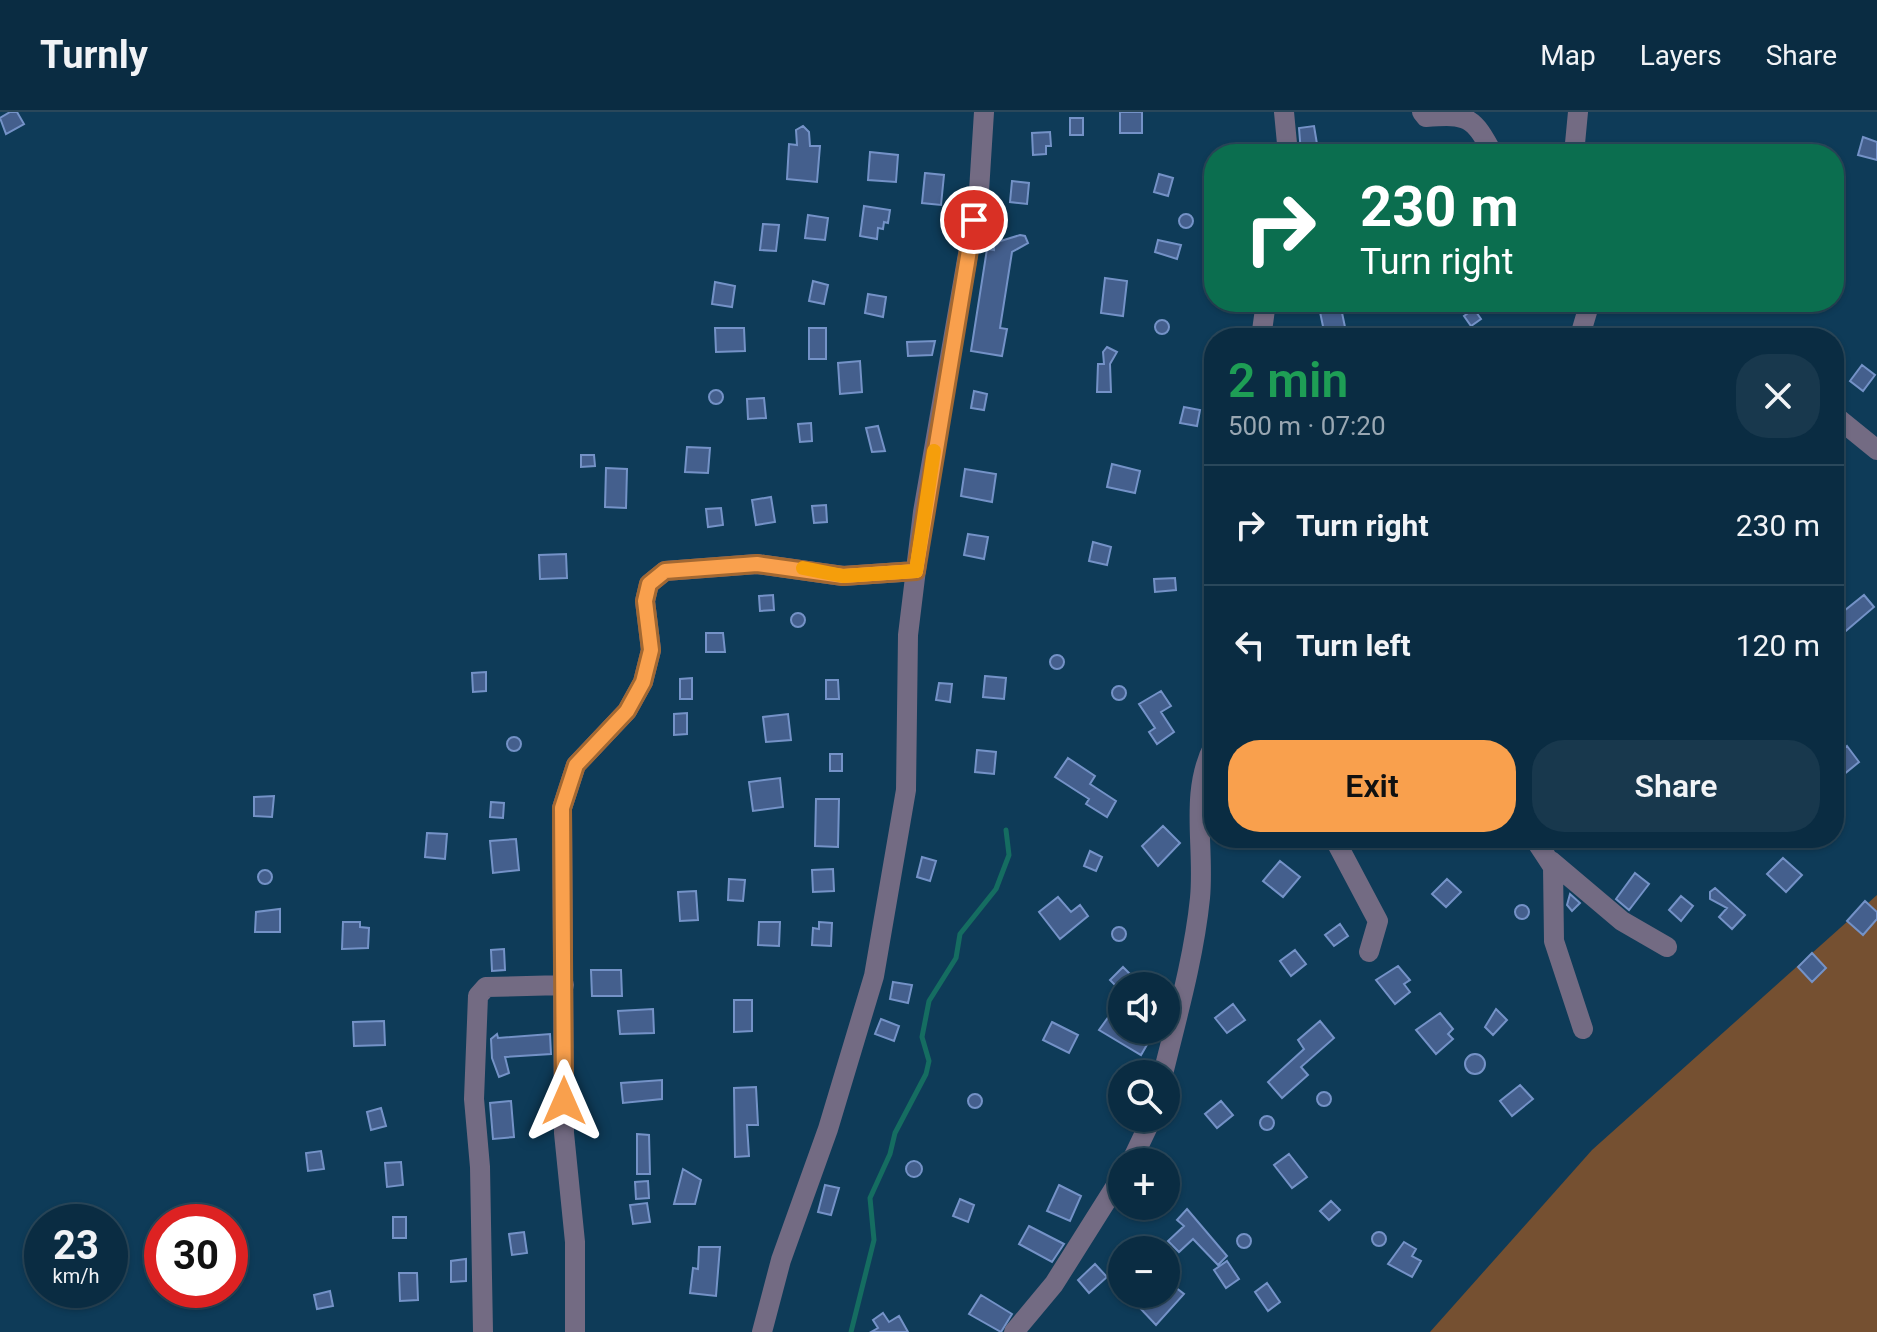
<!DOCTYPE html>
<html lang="en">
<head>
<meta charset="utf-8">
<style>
	:root { --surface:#0a2c42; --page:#18384d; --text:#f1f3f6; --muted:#99a7b2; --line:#2a485b; --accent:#f9a04d }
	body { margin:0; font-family:Roboto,sans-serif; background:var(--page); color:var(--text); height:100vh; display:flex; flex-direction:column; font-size:30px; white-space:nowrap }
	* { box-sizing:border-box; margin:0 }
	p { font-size:26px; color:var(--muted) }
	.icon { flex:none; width:44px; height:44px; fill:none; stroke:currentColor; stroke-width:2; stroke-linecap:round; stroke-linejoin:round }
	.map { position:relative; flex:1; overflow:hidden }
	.sheet { position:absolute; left:1204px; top:216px; width:640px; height:520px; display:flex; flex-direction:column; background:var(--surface); border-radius:32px; box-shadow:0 2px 6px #0004,0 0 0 2px var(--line) }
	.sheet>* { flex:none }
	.top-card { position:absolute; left:1204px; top:32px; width:640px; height:168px; border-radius:32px; box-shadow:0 2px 6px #0004,0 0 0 2px var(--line); background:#0b6e4f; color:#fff; overflow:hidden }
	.fabs { position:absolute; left:1108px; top:860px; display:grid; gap:16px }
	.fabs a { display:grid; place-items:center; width:72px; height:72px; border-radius:50%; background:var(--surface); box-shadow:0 2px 6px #0004,0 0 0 2px var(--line); font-size:40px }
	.speed { position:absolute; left:24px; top:1092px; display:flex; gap:16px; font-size:40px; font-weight:700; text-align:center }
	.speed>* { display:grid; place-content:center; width:104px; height:104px; border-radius:50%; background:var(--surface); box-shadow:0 2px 6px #0004,0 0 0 2px var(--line); line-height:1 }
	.speed small { font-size:20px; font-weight:400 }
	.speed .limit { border:12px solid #d22; background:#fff; color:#111 }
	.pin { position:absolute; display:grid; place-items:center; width:68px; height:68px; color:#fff; margin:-34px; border:4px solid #fff; border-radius:50%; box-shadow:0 2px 8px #0007 }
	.me { position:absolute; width:88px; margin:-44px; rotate:0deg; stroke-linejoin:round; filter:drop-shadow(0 0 6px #0008) }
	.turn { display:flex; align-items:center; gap:28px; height:168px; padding:0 24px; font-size:36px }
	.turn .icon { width:104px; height:104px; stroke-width:2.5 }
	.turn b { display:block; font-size:56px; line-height:68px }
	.round { display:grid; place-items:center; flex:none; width:84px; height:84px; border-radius:32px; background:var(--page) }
	.summary { display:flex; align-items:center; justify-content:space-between; height:136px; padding:0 24px }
	h1 { font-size:48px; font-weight:600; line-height:60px; color:#1e9e55 }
	.button { display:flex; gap:16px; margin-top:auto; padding:16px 24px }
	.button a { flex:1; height:92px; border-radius:32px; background:var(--accent); color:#111; font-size:32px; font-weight:600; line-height:92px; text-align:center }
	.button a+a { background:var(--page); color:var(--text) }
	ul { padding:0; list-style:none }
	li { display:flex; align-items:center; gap:24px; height:120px; padding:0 24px; border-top:2px solid var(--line) }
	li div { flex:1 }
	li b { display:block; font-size:30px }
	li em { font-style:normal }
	header { display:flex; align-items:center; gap:48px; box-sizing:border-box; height:112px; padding:0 40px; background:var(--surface); border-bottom:2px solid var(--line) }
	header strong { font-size:38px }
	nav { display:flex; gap:44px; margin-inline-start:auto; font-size:28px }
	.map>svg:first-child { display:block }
	.green { fill:#755031 }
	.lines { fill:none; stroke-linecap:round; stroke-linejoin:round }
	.stream { stroke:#156d61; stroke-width:5 }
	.building { fill:#445f8d; stroke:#7492c7; stroke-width:2 }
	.minor { stroke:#736b83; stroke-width:20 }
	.route-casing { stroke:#a26832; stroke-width:20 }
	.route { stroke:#f9a04d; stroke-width:14 }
	.slow { stroke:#f59e0b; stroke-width:14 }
</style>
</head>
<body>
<header>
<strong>Turnly</strong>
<nav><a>Map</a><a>Layers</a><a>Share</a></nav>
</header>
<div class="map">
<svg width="1877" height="1220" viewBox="0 0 1877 1220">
	<rect width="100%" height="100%" fill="#0e3b58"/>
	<path class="green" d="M1877,783V1220H1430L1592,1038Z"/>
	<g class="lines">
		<path class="stream" d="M851,1220L874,1128L870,1086L890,1042L895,1021L926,962L929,949L922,925L929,889L956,846L960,822L996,777L1009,743L1006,718"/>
	</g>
	<path class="building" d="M10,0H17L24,12L6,22L0,6Z
		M1120,0H1142V21H1120Z
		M1070,6H1083V23H1070Z
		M803,14L809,20L810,34H820L817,70L787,67L789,32L797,33L796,18Z
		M1314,14L1318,38L1301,41L1299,16Z
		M1050,20L1051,34H1046V42L1033,43L1032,21Z
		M1863,25L1877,30V48L1858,43Z
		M870,40L898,43L896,70L868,68Z
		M925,61L944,63L941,93L922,91Z
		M1159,62L1173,66L1168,84L1154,80Z
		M1012,69L1029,71L1027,92L1010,90Z
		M864,94L890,98L888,111L884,110L883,117L878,116L877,127L860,124Z
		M1179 109a7 7 0 1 1 14 0a7 7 0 1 1-14 0Z
		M808,103L828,106L825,128L805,126Z
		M763,112L779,113L776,139L760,138Z
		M1020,123L1025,124L1028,131L1012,140L1000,216L1007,217L1002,244L971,239L987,137L994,138V131Z
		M1158,128L1181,133L1177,147L1155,140Z
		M1105,166L1127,169L1123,204L1101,201Z
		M813,169L828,173L824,192L809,189Z
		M715,170L735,174L732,195L712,192Z
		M868,182L886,185L883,205L865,201Z
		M1341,196L1345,215L1324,219L1320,200Z
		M1474,197L1481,207L1471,214L1464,204Z
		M1155 215a7 7 0 1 1 14 0a7 7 0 1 1-14 0Z
		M715,216H744L745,239L716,240Z
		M809,216H826V247H809Z
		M935,229L932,243L908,244L907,230Z
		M1107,235L1117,240L1110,252L1111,280H1097L1098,252H1104L1103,240Z
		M860,249L862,280L840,282L838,251Z
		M1862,253L1875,263L1863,279L1850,269Z
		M709 285a7 7 0 1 1 14 0a7 7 0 1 1-14 0Z
		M974,279L987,282L984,298L971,296Z
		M764,286L766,306L748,307L747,287Z
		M1184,295L1200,298L1197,314L1180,311Z
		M811,311L812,329L800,330L798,312Z
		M878,314L885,339L872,340L866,316Z
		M687,335L710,336L708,361L685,360Z
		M581,343H594L595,354L581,355Z
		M1112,352L1140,359L1135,381L1107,375Z
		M606,356L627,357L626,396L605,395Z
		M965,357L996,362L992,390L961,384Z
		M771,385L775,410L756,413L752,388Z
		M826,393L827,410L814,411L812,394Z
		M721,396L723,413L708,415L706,397Z
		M968,422L988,425L984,447L964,443Z
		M1093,430L1111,435L1107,453L1089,449Z
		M566,442L567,466L540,467L539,443Z
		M1175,466L1176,478L1155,480L1154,467Z
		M773,483L774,498L760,499L759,484Z
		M1864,483L1874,495L1834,529V507Z
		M791 508a7 7 0 1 1 14 0a7 7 0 1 1-14 0Z
		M706,521H723L725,540H706Z
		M1050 550a7 7 0 1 1 14 0a7 7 0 1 1-14 0Z
		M486,560V579L473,580L472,561Z
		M985,564L1006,566L1004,587L983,585Z
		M692,566V587H680V567Z
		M826,568H838L839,587H826Z
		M939,571L952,572L950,590L936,588Z
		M1112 581a7 7 0 1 1 14 0a7 7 0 1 1-14 0Z
		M1161,579L1171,594L1161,600L1174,620L1157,632L1149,620L1155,616L1139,592Z
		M687,601V622L674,623V602Z
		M788,602L791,628L766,630L763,605Z
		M507 632a7 7 0 1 1 14 0a7 7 0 1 1-14 0Z
		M1847,634L1859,650L1843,663L1834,652V645Z
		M977,638L996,640L994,662L975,660Z
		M830,642H842V659H830Z
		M1068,646L1095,664L1090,672L1116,689L1107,705L1086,692L1089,687L1055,665Z
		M780,666L783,695L753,699L749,670Z
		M274,684L272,705L254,704V685Z
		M816,687H839L838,735L815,734Z
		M491,690L504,691L503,706L490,705Z
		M1163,714L1180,731L1158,754L1142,734Z
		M427,721L447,722L445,747L425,745Z
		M516,727L519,758L493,761L490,729Z
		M1090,739L1102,745L1096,759L1084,754Z
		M922,745L936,749L930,769L917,765Z
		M1783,746L1802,763L1786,780L1767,762Z
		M1280,749L1300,765L1283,785L1263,769Z
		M833,757L834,779L813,780L812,758Z
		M258 765a7 7 0 1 1 14 0a7 7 0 1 1-14 0Z
		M1635,761L1649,772L1629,798L1616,787Z
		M729,767L745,768L743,789L728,788Z
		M1447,767L1461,780L1446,795L1432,782Z
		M1715,776L1745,803L1732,817L1719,805L1727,796L1710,787V780Z
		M696,779L698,808L680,809L678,780Z
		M1570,782L1580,791L1572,799L1567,793Z
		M1681,784L1693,794L1681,809L1669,798Z
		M1058,785L1071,800L1080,793L1088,804L1060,827L1039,800Z
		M1865,789L1877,800V807L1863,823L1847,809Z
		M1515 800a7 7 0 1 1 14 0a7 7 0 1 1-14 0Z
		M280,797V820H255L256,800Z
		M343,810H360V815L369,816L368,836L342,837Z
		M759,810H780L779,834L758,833Z
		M819,810L832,811L831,834L812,833L813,816L819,817Z
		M1340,812L1348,824L1334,834L1325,823Z
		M1112 822a7 7 0 1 1 14 0a7 7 0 1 1-14 0Z
		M504,837L505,858L492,859L491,838Z
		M1295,838L1306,852L1291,864L1280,849Z
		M1812,841L1826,856L1812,870L1798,855Z
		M1398,854L1410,868L1404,872L1410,880L1395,892L1376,868Z
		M1123,855L1142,874H1116L1110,868Z
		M591,858H621L622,884H592Z
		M893,870L912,873L908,891L890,887Z
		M734,888H752V919L734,920Z
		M1233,892L1245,908L1227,921L1215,906Z
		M653,897L654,921L620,922L618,899Z
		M1496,897L1507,908L1493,923L1485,915Z
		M1112,900L1122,906V918H1142L1152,924L1141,943L1099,918Z
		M1440,901L1453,917L1448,922L1453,927L1436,942L1416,918Z
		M881,907L899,914L894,929L875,922Z
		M384,909L385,933L354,934L353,910Z
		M1320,909L1334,926L1301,955L1308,963L1282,986L1268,970L1304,937L1298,928Z
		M1052,910L1078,923L1069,941L1043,928Z
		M497,922L498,926L550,922L551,942L505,945L509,961L499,965L492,946L491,927Z
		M1465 952a10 10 0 1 1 20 0a10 10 0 1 1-20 0Z
		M662,968V987L623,991L621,971Z
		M1520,973L1533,987L1512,1004L1500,989Z
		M756,975L758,1013H747L749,1044L735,1045L734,976Z
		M1317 987a7 7 0 1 1 14 0a7 7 0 1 1-14 0Z
		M968 989a7 7 0 1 1 14 0a7 7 0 1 1-14 0Z
		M511,989L514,1025L493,1027L490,991Z
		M1221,989L1233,1003L1217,1016L1205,1002Z
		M381,996L386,1014L371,1018L367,1000Z
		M1260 1011a7 7 0 1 1 14 0a7 7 0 1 1-14 0Z
		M637,1022L649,1023L650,1062H637Z
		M321,1039L324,1057L308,1059L306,1041Z
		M1289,1042L1307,1065L1292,1076L1274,1053Z
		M906 1057a8 8 0 1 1 16 0a8 8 0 1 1-16 0Z
		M401,1050L403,1073L387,1075L385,1051Z
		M683,1057L701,1068L695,1092H674Z
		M648,1069L649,1086L636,1087L635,1070Z
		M825,1073L839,1076L831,1103L818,1100Z
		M1059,1073L1081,1084L1070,1109L1047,1099Z
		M960,1087L974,1093L968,1110L953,1104Z
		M1331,1089L1340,1098L1329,1108L1320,1099Z
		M647,1091L650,1110L633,1112L630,1093Z
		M1187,1097L1227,1144L1218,1153L1193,1127L1179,1140L1168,1129L1184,1114L1177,1108Z
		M393,1105H406V1126H393Z
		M1029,1114L1064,1132L1052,1150L1019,1132Z
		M1372 1127a7 7 0 1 1 14 0a7 7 0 1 1-14 0Z
		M524,1120L527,1141L512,1143L509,1122Z
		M1237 1129a7 7 0 1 1 14 0a7 7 0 1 1-14 0Z
		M1404,1130L1416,1137L1412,1144L1421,1149L1412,1165L1388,1152Z
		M699,1135H720L716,1184L690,1181L693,1156L698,1157Z
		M466,1147V1169L451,1170V1149Z
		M1227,1149L1239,1167L1226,1176L1214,1158Z
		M1095,1152L1107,1165L1089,1181L1078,1168Z
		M399,1161H417L418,1188L400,1189Z
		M1166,1168L1184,1182L1156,1213L1139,1195L1152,1182H1166Z
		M1267,1171L1280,1190L1268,1199L1255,1180Z
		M330,1179L333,1194L317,1197L314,1183Z
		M981,1183L1012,1202L1001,1220L969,1202Z
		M883,1201L889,1210L899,1204L908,1220H871L878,1216L873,1208Z"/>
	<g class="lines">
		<path class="minor" d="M1284,0L1288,42
			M1422,0L1426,5C1468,2 1473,4 1493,42
			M1574,42L1578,0
			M1590,190L1582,217L1591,226
			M1261,226L1266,190
			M1834,303L1877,338
			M1334,726L1378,809L1369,840
			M1534,726L1553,755L1554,829L1583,917
			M1551,749L1622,809L1667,835
			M1163,962C1177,905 1194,845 1200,786C1205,734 1189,681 1214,633
			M1131,1050L1152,1006
			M483,1220L480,1055L474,987L478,884L486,875L564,873
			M575,1220V1130L564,1021L562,696L576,653L627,599L643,570L651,538L645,489L649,472L665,459L757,452L843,464L916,459
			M762,1220L781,1148L828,1017L874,864L906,678L908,523L923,400L979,79L984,0
			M1014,1220L1054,1172L1122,1064"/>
	</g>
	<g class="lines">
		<g class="route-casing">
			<path id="route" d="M564,989L562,696L576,653L627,599L643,570L651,538L645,489L649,472L665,459L757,452L843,464L916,459L974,108"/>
		</g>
		<use href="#route" class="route"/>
		<path class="slow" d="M803,456L843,464L916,459L934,339"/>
	</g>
</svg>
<div class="fabs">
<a><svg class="icon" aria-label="sound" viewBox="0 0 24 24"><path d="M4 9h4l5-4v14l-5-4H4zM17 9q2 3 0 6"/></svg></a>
<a><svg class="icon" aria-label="search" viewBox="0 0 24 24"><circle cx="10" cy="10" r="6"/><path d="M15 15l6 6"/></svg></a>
<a>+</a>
<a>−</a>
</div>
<div class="speed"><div>23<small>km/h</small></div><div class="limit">30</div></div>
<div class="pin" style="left:974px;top:108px;background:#d93025"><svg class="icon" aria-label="arrive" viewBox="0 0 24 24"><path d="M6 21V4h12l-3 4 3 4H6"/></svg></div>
<svg class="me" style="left:564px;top:989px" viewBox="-20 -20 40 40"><path d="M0-17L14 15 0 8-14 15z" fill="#f9a04d" stroke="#fff" stroke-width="4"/></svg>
<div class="top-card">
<div class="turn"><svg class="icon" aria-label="right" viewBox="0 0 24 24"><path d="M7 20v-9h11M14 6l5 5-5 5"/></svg><div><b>230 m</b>Turn right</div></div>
</div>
<section class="sheet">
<div class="summary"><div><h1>2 min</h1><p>500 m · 07:20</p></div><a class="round"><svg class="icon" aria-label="close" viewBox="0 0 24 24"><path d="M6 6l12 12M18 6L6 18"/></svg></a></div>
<ul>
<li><svg class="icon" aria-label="right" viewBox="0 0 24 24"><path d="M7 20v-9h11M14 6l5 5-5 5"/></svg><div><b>Turn right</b></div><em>230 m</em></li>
<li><svg class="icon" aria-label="left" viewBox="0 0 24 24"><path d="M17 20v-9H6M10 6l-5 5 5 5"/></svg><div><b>Turn left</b></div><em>120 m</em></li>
</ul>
<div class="button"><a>Exit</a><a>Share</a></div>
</section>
</div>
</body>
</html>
